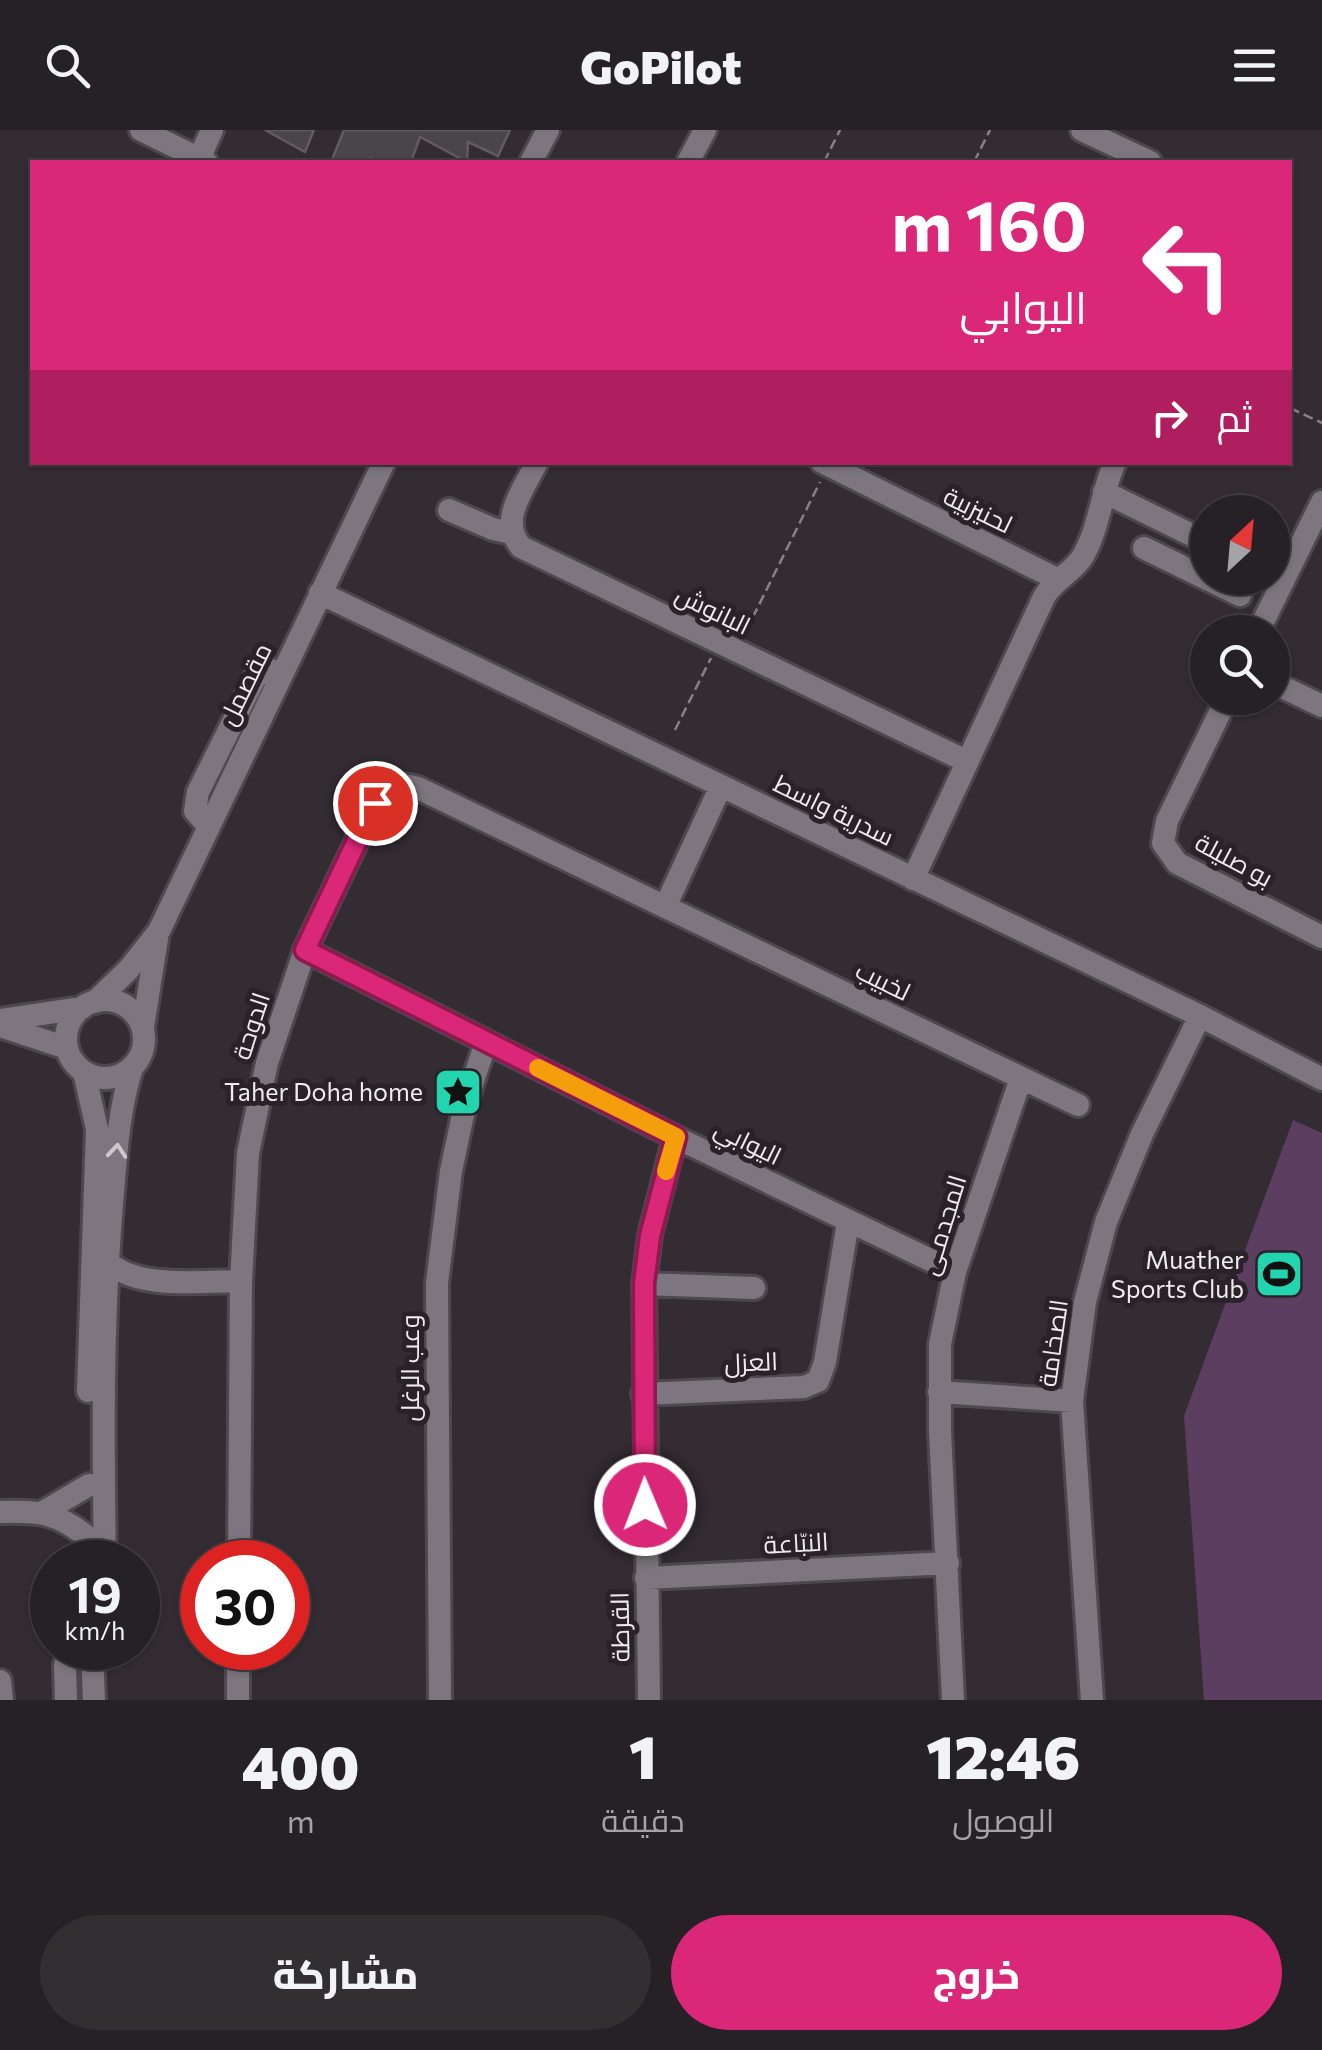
<!DOCTYPE html>
<html lang="ar">
<head>
<meta charset="utf-8">
<style>
	:root { --surface:#262126; --page:#322e32; --text:#f1f3f6; --muted:#a4a3a7; --line:#423e43; --accent:#db2777 }
	body { margin:0; font-family:Commissioner,Cairo,sans-serif; background:var(--page); color:var(--text); direction:rtl; height:100vh; display:flex; flex-direction:column; font-size:38px; white-space:nowrap }
	* { box-sizing:border-box; margin:0 }
	p { font-size:32px; color:var(--muted) }
	.icon { flex:none; width:55px; height:55px; fill:none; stroke:currentColor; stroke-width:2; stroke-linecap:round; stroke-linejoin:round }
	.map { position:relative; height:1570px; overflow:hidden; direction:ltr }
	.drawer { display:flex; flex-direction:column; background:var(--surface); flex:1 }
	.drawer>* { flex:none }
	.hud { position:absolute; left:30px; top:30px; width:1262px; height:305px; border-radius:0px; box-shadow:0 2px 8px #0004,0 0 0 2px var(--line); direction:rtl; background:#db2777; color:#fff; overflow:hidden }
	.needle { width:65px; rotate:26deg }
	.fabs { position:absolute; left:1190px; top:365px; display:grid; gap:20px }
	.fabs a { display:grid; place-items:center; width:100px; height:100px; border-radius:50%; background:var(--surface); box-shadow:0 2px 8px #0004,0 0 0 2px var(--line); font-size:50px }
	.speed { position:absolute; left:30px; top:1410px; display:flex; gap:20px; font-size:50px; font-weight:700; text-align:center }
	.speed>* { display:grid; place-content:center; width:130px; height:130px; border-radius:50%; background:var(--surface); box-shadow:0 2px 8px #0004,0 0 0 2px var(--line); line-height:1 }
	.speed small { font-size:25px; font-weight:400 }
	.speed .limit { border:15px solid #d22; background:#fff; color:#111 }
	.pin { position:absolute; display:grid; place-items:center; width:85px; height:85px; color:#fff; margin:-42px; border:5px solid #fff; border-radius:50%; box-shadow:0 2px 10px #0007 }
	.me { position:absolute; width:110px; margin:-55px; rotate:359deg; stroke-linejoin:round; filter:drop-shadow(0 0 8px #0008) }
	.turn { display:flex; align-items:center; gap:35px; height:210px; padding:0 40px; font-size:45px }
	.turn .icon { width:130px; height:130px; stroke-width:2.5 }
	.turn b { display:block; font-size:70px; line-height:85px }
	.then { display:flex; align-items:center; height:95px; padding:0 40px; background:#0003; gap:20px; font-size:38px }
	.eta { display:flex; justify-content:space-evenly; align-items:center; height:170px; text-align:center }
	.eta b { font-size:60px; font-weight:800; line-height:70px }
	.action { display:flex; gap:20px; margin-top:auto; padding:20px 40px }
	.action a { flex:1; height:115px; border-radius:60px; background:var(--accent); color:#fff; font-size:40px; font-weight:800; line-height:115px; text-align:center }
	.action a+a { background:var(--page); color:var(--text) }
	header { display:flex; justify-content:space-between; align-items:center; height:130px; padding:0 40px; background:var(--surface); font-size:45px; font-weight:800 }
	.map>svg:first-child { display:block }
	.green { fill:#5c3e60 }
	.building { fill:#4a444b; stroke:#625b62; stroke-width:2.5 }
	.lines { fill:none; stroke-linecap:round; stroke-linejoin:round }
	.minor-casing { stroke:#4d484e; stroke-width:28 }
	.path { stroke:#888288; stroke-width:2.5; stroke-dasharray:10 5; stroke-linecap:butt }
	.minor { stroke:#7d767e; stroke-width:22 }
	.oneway { stroke:#cec8ce }
	.route-casing { stroke:#8e194d; stroke-width:25 }
	.route { stroke:#db2777; stroke-width:18 }
	.slow { stroke:#f59e0b; stroke-width:18 }
	.labels { text-anchor:middle; stroke-width:10; stroke-linejoin:round; paint-order:stroke }
	.street-label { font-size:25px; fill:#f0ebf0; stroke:#292329 }
	.poi-label { font-size:25px; fill:#f0ebf0; stroke:#292329; text-anchor:end }
</style>
</head>
<body>
<header><svg class="icon" aria-label="menu" viewBox="0 0 24 24"><path d="M4 6h16M4 12h16M4 18h16"/></svg>GoPilot<svg class="icon" aria-label="search" viewBox="0 0 24 24"><circle cx="10" cy="10" r="6"/><path d="M15 15l6 6"/></svg></header>
<div class="map">
<svg width="1322" height="1570" viewBox="0 0 1322 1570">
	<rect width="100%" height="100%" fill="#332c33"/>
	<path class="green" d="M1293,990L1322,1003V1570H1204L1184,1286Z"/>
	<path class="building" d="M265,0H314L305,22Z
		M344,0H510L498,26L468,12L467,32L420,7L411,32H383L370,28L367,32H331Z"/>
	<g class="lines">
		<g class="minor-casing">
			<path id="minor" d="M141,0L206,32
				M1082,0L1150,32
				M199,29L212,0
				M531,32L548,0
				M688,32L705,0
				M537,332C524,359 498,390 521,417L966,631
				M822,332L1057,449
				M1104,362L1208,413
				M449,380L493,399L512,403
				M1144,418L1240,465
				M320,463L1200,886L1322,949
				M1258,502L1322,372
				M1272,552L1322,576
				M1227,568L1167,691L1163,713L1177,733L1322,807
				M208,696L195,681L198,662L256,546L268,539L280,544
				M913,749L1044,467C1054,449 1073,443 1083,426C1100,396 1101,363 1115,332
				M665,777L721,656
				M305,820L675,1007L955,1142
				M66 909a39 39 0 1 1 78 0a39 39 0 1 1-78 0Z
				M95,872L129,839L159,801L384,332
				M0,890L82,878
				M0,896L67,918
				M143,897L157,809
				M84,942L97,999L88,1261
				M107,1131C136,1160 201,1151 241,1151
				M644,1154L754,1158
				M939,1262L1072,1271
				M643,1264L804,1257L818,1251L825,1232L848,1092
				M45,1381L89,1355
				M0,1382C41,1381 57,1382 90,1409
				M105,1432C103,1313 102,1193 112,1074C116,1028 118,982 132,938
				M239,1432L241,1151L248,1023L267,933L305,820L375,673C386,657 399,652 418,658L1078,975
				M646,1448L948,1433
				M92,1518L94,1570
				M0,1551L2,1570
				M66,1570L65,1536L68,1518
				M238,1570V1518
				M440,1570L437,1153L451,1041L465,975L486,912
				M649,1570L644,1154L650,1105L675,1007
				M953,1570L940,1301V1214L955,1142L1021,948
				M1092,1570L1072,1271L1085,1172L1106,1092L1142,1004L1200,886"/>
		</g>
		<path class="path" d="M824,32L840,0
			M974,32L990,0
			M1290,278L1322,293
			M746,501L820,352
			M675,600L711,528"/>
		<use href="#minor" class="minor"/>
	</g>
	<defs><path id="oneway-chevron" d="M-2-3.5L2.5 0L-2 3.5" fill="none" stroke-width="1.6" stroke-linecap="round" stroke-linejoin="round" transform="scale(2.5)"/></defs>
	<use class="oneway" href="#oneway-chevron" transform="translate(117 1021) rotate(-85)"/>
	<g class="lines">
		<g class="route-casing">
			<path id="route" d="M375,673L305,820L676,1007L650,1106L644,1154L645,1375"/>
		</g>
		<use href="#route" class="route"/>
		<path class="slow" d="M538,938L676,1007L666,1041"/>
	</g>
	<defs>
		<g id="sight-square" transform="scale(2.5)"><rect x="-9" y="-9" width="18" height="18" rx="4" fill="#22d5af" stroke="#292329"/><path d="M0-6L1.8-2.2L6-1.7L2.9 1.2L3.7 5.4L0 3.3L-3.7 5.4L-2.9 1.2L-6-1.7L-1.8-2.2Z" fill="#111"/></g>
		<g id="stadium-square" transform="scale(2.5)"><rect x="-9" y="-9" width="18" height="18" rx="4" fill="#22d5af" stroke="#292329"/><path d="M0-5a6.5 5 0 1 0 0 10a6.5 5 0 1 0 0-10ZM-3.5-1.8h7v3.6h-7Z" fill="#111"/></g>
	</defs>
	<g fill-rule="evenodd">
		<use href="#sight-square" x="458" y="962"/>
		<use href="#stadium-square" x="1279" y="1144"/>
	</g>
	<g class="labels">
		<g class="street-label">
			<text transform="translate(978 380) rotate(26)" y="9">لحنيزبية</text>
			<text transform="translate(713 480) rotate(26)" y="9">البانوش</text>
			<text transform="translate(245 554) rotate(-64)" y="9">مقصمل</text>
			<text transform="translate(834 680) rotate(26)" y="9">سدرية واسط</text>
			<text transform="translate(1234 730) rotate(28)" y="9">بو صليلة</text>
			<text transform="translate(883 851) rotate(26)" y="9">لخبيب</text>
			<text transform="translate(251 896) rotate(-72)" y="9">الدوحة</text>
			<text transform="translate(748 1012) rotate(26)" y="9">اليوابي</text>
			<text transform="translate(943 1095) rotate(-73)" y="9">المجدمـى</text>
			<text transform="translate(1053 1213) rotate(-82)" y="9">الصخامة</text>
			<text transform="translate(751 1232) rotate(-2)" y="9">العزل</text>
			<text transform="translate(410 1238) rotate(-90)" y="9">وعب الرغل</text>
			<text transform="translate(796 1413) rotate(-3)" y="9">النبّاعة</text>
			<text transform="translate(620 1497) rotate(-91)" y="9">القرطة</text>
		</g>
		<g class="poi-label">
			<text x="423" y="971">Taher Doha home</text>
			<text x="1244" y="1139">Muather<tspan x="1244" dy="29">Sports Club</tspan></text>
		</g>
	</g>
</svg>
<div class="fabs">
<a><svg class="needle" viewBox="-14 -14 28 28"><path d="M0-13l5 13h-10z" fill="#e53935"/><path d="M0 13l5-13h-10z" fill="#a4a3a7"/></svg></a>
<a><svg class="icon" aria-label="search" viewBox="0 0 24 24"><circle cx="10" cy="10" r="6"/><path d="M15 15l6 6"/></svg></a>
</div>
<div class="speed"><div>19<small>km/h</small></div><div class="limit">30</div></div>
<div class="pin" style="left:375px;top:673px;background:#d93025"><svg class="icon" aria-label="arrive" viewBox="0 0 24 24"><path d="M6 21V4h12l-3 4 3 4H6"/></svg></div>
<svg class="me" style="left:645px;top:1375px" viewBox="-20 -20 40 40"><circle r="17" fill="#db2777" stroke="#fff" stroke-width="3"/><path d="M0-11L8 9 0 5-8 9z" fill="#fff"/></svg>
<div class="hud">
<div class="turn"><svg class="icon" aria-label="left" viewBox="0 0 24 24"><path d="M17 20v-9H6M10 6l-5 5 5 5"/></svg><div><b>160 m</b>اليوابي</div></div>
<div class="then">ثم<svg class="icon" aria-label="right" viewBox="0 0 24 24"><path d="M7 20v-9h11M14 6l5 5-5 5"/></svg></div>
</div>
</div>
<section class="drawer">
<div class="eta">
<div><b>12:46</b><p>الوصول</p></div>
<div><b>1</b><p>دقيقة</p></div>
<div><b>400</b><p>m</p></div>
</div>
<div class="action"><a>خروج</a><a>مشاركة</a></div>
</section>
</body>
</html>
